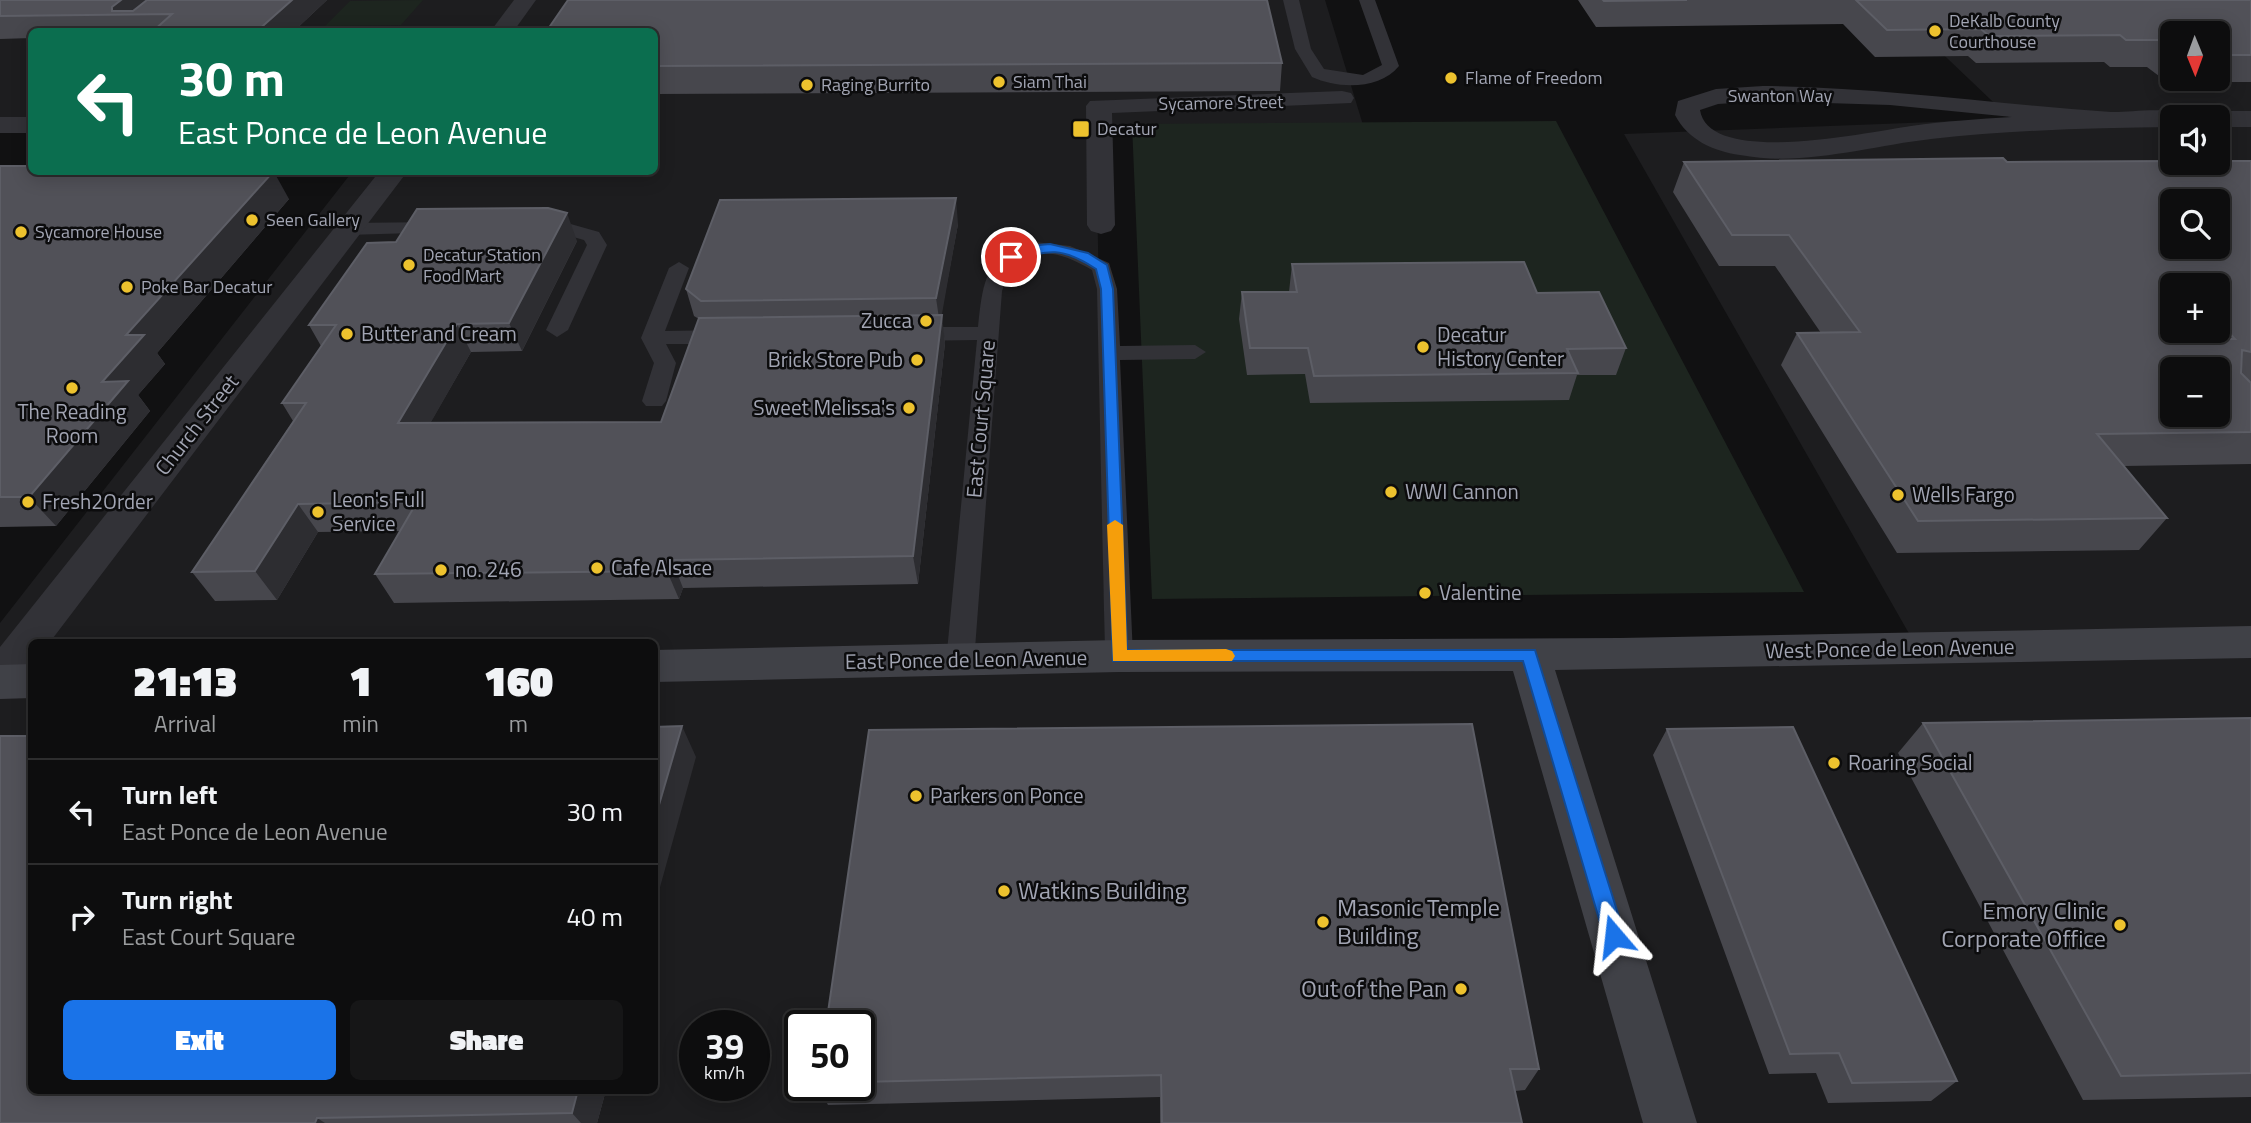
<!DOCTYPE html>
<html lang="en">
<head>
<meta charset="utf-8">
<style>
	:root { --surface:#0d0d0e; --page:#161617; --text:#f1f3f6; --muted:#9a9c9e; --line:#2d2d2e; --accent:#1a73e8 }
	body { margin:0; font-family:"Titillium Web",sans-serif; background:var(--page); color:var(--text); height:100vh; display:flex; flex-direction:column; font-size:26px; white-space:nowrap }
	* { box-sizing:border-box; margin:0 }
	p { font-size:23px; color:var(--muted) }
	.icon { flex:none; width:38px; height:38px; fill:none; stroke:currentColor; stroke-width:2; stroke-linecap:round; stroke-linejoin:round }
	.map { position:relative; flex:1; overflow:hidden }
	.panel { position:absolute; left:28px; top:639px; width:630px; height:455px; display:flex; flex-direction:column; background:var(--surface); border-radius:10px; box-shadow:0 4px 18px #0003,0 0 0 2px var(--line) }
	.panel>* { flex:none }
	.top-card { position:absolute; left:28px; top:28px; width:630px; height:147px; border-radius:10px; box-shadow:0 4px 18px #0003,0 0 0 2px var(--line); background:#0b6e4f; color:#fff; overflow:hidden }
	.needle { width:46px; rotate:179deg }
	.controls { position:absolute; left:2160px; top:21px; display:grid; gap:14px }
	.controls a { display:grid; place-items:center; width:70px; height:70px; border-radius:10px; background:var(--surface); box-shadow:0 4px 18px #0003,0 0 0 2px var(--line); font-size:35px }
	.speed { position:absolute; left:679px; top:1010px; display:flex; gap:14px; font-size:35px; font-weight:700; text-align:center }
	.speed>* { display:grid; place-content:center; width:91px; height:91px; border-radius:50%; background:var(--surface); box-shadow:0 4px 18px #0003,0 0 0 2px var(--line); line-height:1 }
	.speed small { font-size:18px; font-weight:400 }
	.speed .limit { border:4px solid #111; border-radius:10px; background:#fff; color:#111 }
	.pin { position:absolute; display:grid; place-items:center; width:60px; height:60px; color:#fff; margin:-30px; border:4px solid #fff; border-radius:50%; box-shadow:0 2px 7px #0007 }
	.me { position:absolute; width:77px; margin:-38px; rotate:343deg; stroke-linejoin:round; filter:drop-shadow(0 0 5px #0008) }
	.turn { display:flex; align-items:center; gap:24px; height:147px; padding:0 35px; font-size:32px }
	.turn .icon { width:91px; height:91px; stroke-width:2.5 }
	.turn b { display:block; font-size:49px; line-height:60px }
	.eta { display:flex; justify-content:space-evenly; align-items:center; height:119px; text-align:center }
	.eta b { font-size:42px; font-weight:800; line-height:49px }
	.primary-button { display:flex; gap:14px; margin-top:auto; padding:14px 35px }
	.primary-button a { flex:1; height:80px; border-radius:10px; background:var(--accent); color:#fff; font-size:28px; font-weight:800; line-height:80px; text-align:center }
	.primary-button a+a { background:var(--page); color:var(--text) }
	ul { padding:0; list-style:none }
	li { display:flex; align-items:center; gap:21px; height:105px; padding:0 35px; border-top:2px solid var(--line) }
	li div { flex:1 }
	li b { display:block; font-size:26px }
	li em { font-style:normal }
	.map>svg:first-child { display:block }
	.built { fill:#1d1d1f; fill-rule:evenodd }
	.green { fill:#1d251f }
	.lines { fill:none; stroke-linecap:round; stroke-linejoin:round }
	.service { fill:#323237; fill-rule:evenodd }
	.pedestrian { fill:#323237; fill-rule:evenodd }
	.minor { fill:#323237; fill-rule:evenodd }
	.tertiary { fill:#323237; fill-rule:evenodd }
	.secondary { fill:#404147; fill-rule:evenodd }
	.wall { fill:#47474d; fill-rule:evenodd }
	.shaded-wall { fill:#2d2d31 }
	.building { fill:#515158; stroke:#5d5e66; stroke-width:2; fill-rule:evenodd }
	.route { fill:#1a73e8; stroke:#114b97; stroke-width:2 }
	.slow { fill:#f59e0b }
	.poi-dot { fill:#edc22e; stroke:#0c0c0d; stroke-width:2.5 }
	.labels { text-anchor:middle; stroke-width:5; stroke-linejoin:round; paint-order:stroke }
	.far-poi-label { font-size:18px; fill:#a2a5b3; stroke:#0c0c0d; text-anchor:start }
	.far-street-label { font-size:18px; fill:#a2a5b3; stroke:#0c0c0d }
	.poi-label { font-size:21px; fill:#a2a5b3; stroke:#0c0c0d; text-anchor:start }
	.street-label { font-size:21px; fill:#a2a5b3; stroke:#0c0c0d }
	.near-poi-label { font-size:24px; fill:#a2a5b3; stroke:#0c0c0d; text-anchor:start }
</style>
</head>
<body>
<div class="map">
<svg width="2251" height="1123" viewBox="0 0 2251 1123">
	<rect width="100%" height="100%" fill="#111112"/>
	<path class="built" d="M0,0H1325L1363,125L1096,128L1105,652L1915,644L1624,134L2011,119L1886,0H2251V1123H0V623L352,172H654V32H32L31,131L0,132ZM2172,33H2217V79H2172ZM2172,117H2217V163H2172ZM2172,201H2217V247H2172ZM2172,285H2217V331H2172ZM2172,369H2217V415H2172ZM32,642H654V1090H32ZM695,1026H754V1085H695ZM800,1026H859V1085H800Z"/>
	<path class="green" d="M423,0L401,25L325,26L350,1Z
		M1556,121L1804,592L1152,599L1132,124Z"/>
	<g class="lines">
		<path class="service" d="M1283,0H1299L1311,49L1324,69L1363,75L1382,65L1359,0H1375L1399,66C1380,90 1338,89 1312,77L1295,49Z
			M538,221H560L599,232L607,245L568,330L557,337L546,330L587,245L584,240L559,233L531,231L528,227Z
			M440,222L450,228L447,232L347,235L337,229L347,223Z
			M1035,242L1070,246L1109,263L1117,289L1120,346L1195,345L1206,352L1195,359L1120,360L1133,656L1129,664L1119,667L1109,664L1105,656L1097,289L1092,270C1053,247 1019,242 1002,291L974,662L970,670L960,673L950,670L946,662L977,340L910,341L899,334L910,327H978C983,281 985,254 1035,242Z
			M679,262L689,268L665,331L728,330L739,337L728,344H666L676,363L666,401L662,406H646L642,401L654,363L641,338L669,268Z"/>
		<path class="pedestrian" d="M1342,91L1351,93L1354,98L1351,103L1112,113L1115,225L1111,231L1101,234L1091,231L1087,225L1086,106L1090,101Z"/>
		<path class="minor" d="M1763,86C1880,87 1994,104 2111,112C2127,113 2173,105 2184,117H2172V127C2092,128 2011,130 1931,139C1869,146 1803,167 1740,155C1713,151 1688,140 1675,115L1678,101L1716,89ZM1763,101L1890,105L2012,117C1979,119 1945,121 1911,126C1873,131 1709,168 1700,110L1718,104Z
			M2217,111H2251V127H2217V117H2205Z
			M0,117H32V133H0Z"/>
		<path class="tertiary" d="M514,0H536L513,32H490Z
			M379,172H407L50,642H32C32,669 28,685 0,694V647Z"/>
		<path class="secondary" d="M2251,626V658L1555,670L1697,1123H1643L1513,671L1119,672L654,682V650L1119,640L1620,638Z
			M32,664V698L0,699V665Z"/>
	</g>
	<path class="wall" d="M0,0H327L293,32H32V38L0,39Z
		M1578,0H2251V82H2167L2147,67H2110L2104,62L1976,63L1968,56L1875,57L1843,24L1596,27ZM2172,33H2217V79H2172Z
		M654,32L1282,63L1280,91L654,94Z
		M2251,161V464L2124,466L2167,518L2139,550L1897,553L1781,365L1797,333H1821L1775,266H1719L1673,192L1684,162H2007ZM2172,285H2217V331H2172Z
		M0,166L32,172L289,199L157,353L165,364L138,395L150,411L56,526L0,527Z
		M958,224L941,315L945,343L918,584L683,588L679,599L394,603L375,574L400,531L318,532L277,600L215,601L192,572L293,421L282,403L321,346L309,325L577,241L522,351L471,352L430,423L661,422L699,319L694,316L686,289Z
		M1292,264L1537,293L1626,348L1616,375H1577L1569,400L1310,403L1305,374L1247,375L1239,319L1242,292H1289Z
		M2251,718V1097L2083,1100L1898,753L1923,723Z
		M1667,729L1957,1081L1931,1101L1828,1103L1816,1073L1769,1074L1653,755Z
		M859,1026L1539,1069L1525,1090L1515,1091L1522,1123H1160V1097L828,1105L818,1085H859Z
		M32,1090H606L597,1123H0Z"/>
	<path class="shaded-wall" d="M121,0H160L143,15L112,11V7Z
		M292,0H327L293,32H256Z
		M274,172L289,199L157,353L165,364L138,395L150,411L56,526L29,497L102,382L126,335Z
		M956,198L958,224L940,325L936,298Z
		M567,213L577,241L522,351L509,323Z
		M942,315L945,343L918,584L913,556Z
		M457,324L471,352L414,452L398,423Z
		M298,504L318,532L277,600L255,571Z
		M672,560L683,588L679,599L667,571Z
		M682,726L696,757L654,909V822Z
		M578,1090H606L597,1123H581L572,1113Z
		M317,1118L325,1123H315Z"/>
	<path class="building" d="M0,0H121L112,7V11H133L147,0H292L256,32H152L172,14L0,16Z
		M568,0H1267L1282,63L654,66V32H546Z
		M1603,0H1687L1604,1Z
		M1856,0H2251V55H2217V33H2172V46L2164,40H2126L2120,35L1989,36L1981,29L1887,30Z
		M2003,158L2007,162L2172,161V163H2217V161H2251V352L2242,350L2241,373L2251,383V432L2097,434L2167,518L1918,521L1797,333L1860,332L1789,235H1732L1684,162ZM2172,201H2217V247H2172ZM2172,285H2217V320L2235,339H2207L2199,331H2172ZM2172,369H2217V415H2172Z
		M0,166H32V172H273L126,335H144L102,382L128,381L29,497H0Z
		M956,198L936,298L701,301L686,289L720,200Z
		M548,208L567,213L509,323L457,324L398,423L661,422L699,318L942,315L913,556L672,560L667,571L375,574L417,502L298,504L255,571L192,572L306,403H282L336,325H309L367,243L396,242L417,209Z
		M1524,262L1537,293L1599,292L1626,348L1567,349L1578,373L1314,376L1308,348H1250L1242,292H1297L1292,264Z
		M2251,718V1073L2121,1076L1923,723Z
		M1472,724L1539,1069H1510L1522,1123H1162L1161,1075L859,1082V1026H826L869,730Z
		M682,726L654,822V727Z
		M1793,727L1957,1081L1852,1083L1839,1053L1790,1054L1667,729Z
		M0,736H32V1090H578L572,1113L317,1118L315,1123H0Z"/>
	<path class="route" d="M1050,244L1088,253L1107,265L1113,289L1127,650H1535L1625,936L1622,942L1614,945L1607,942L1604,936L1523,661H1113L1101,289L1096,269C1061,246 1049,250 1011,261L1005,257L1028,246Z"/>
	<path class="slow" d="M1115,520L1123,525L1127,650L1226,649L1232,651L1235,656L1232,661H1113L1107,525Z"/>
	<g class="poi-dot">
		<circle cx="1935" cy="31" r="7"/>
		<circle cx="1451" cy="78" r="7"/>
		<circle cx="999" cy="82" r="7"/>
		<circle cx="807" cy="85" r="7"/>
		<rect x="1072" y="120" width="18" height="18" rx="3.5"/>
		<circle cx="252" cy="220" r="7"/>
		<circle cx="21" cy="232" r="7"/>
		<circle cx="409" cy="265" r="7"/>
		<circle cx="127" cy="287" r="7"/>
		<circle cx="926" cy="321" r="7"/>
		<circle cx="347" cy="334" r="7"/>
		<circle cx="1423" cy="347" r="7"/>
		<circle cx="917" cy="360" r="7"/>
		<circle cx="72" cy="388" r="7"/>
		<circle cx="909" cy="408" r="7"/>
		<circle cx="1391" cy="492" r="7"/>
		<circle cx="1898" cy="495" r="7"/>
		<circle cx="28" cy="502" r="7"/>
		<circle cx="318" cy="512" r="7"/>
		<circle cx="597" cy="568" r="7"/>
		<circle cx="441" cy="570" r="7"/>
		<circle cx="1425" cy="593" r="7"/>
		<circle cx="1834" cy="763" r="7"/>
		<circle cx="916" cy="796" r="7"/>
		<circle cx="1004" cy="891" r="7"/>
		<circle cx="1323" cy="922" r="7"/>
		<circle cx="2120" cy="925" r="7"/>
		<circle cx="1461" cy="989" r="7"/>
	</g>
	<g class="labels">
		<g class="far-poi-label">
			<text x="1949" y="27">DeKalb County<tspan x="1949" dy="21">Courthouse</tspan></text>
			<text x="1465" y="84">Flame of Freedom</text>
			<text x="1013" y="88">Siam Thai</text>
			<text x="821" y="91">Raging Burrito</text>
			<text x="1097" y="135">Decatur</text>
			<text x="266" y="226">Seen Gallery</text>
			<text x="35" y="238">Sycamore House</text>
			<text x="423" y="261">Decatur Station<tspan x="423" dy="21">Food Mart</tspan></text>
			<text x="141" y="293">Poke Bar Decatur</text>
		</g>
		<g class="far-street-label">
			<text x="1780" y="102">Swanton Way</text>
			<text transform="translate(1221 103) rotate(-1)" y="6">Sycamore Street</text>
		</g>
		<g class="poi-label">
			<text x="912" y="328" text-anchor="end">Zucca</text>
			<text x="361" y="341">Butter and Cream</text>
			<text x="1437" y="342">Decatur<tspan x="1437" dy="24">History Center</tspan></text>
			<text x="903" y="367" text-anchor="end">Brick Store Pub</text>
			<text x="895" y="415" text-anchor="end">Sweet Melissa's</text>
			<text x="72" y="419" text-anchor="middle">The Reading<tspan x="72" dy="24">Room</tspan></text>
			<text x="1405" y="499">WWI Cannon</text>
			<text x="1912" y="502">Wells Fargo</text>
			<text x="332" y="507">Leon's Full<tspan x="332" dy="24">Service</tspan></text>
			<text x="42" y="509">Fresh2Order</text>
			<text x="611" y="575">Cafe Alsace</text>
			<text x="455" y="577">no. 246</text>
			<text x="1439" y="600">Valentine</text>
			<text x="1848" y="770">Roaring Social</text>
			<text x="930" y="803">Parkers on Ponce</text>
		</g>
		<g class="street-label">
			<text transform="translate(981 419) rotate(-85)" y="7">East Court Square</text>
			<text transform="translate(197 425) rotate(-52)" y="7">Church Street</text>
			<text transform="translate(1890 649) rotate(-1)" y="7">West Ponce de Leon Avenue</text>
			<text transform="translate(966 660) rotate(-1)" y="7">East Ponce de Leon Avenue</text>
		</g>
		<g class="near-poi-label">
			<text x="1018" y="899">Watkins Building</text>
			<text x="1337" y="916">Masonic Temple<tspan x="1337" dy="28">Building</tspan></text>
			<text x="2106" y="919" text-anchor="end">Emory Clinic<tspan x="2106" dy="28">Corporate Office</tspan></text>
			<text x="1447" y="997" text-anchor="end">Out of the Pan</text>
		</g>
	</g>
</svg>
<div class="controls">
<a><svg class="needle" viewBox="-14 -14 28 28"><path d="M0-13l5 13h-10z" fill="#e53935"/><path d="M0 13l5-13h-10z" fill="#9a9c9e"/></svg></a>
<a><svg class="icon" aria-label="sound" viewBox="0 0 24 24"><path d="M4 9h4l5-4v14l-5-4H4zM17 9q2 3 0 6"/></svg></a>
<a><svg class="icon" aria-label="search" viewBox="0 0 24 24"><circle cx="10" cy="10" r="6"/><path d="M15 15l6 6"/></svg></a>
<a>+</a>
<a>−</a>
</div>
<div class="speed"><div>39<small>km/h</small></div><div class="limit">50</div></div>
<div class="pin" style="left:1011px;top:257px;background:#d93025"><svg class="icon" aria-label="arrive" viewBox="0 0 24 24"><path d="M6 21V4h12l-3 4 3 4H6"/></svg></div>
<svg class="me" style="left:1614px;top:936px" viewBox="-20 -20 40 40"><path d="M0-17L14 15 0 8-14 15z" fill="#1a73e8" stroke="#fff" stroke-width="4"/></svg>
<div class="top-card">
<div class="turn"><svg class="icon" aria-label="left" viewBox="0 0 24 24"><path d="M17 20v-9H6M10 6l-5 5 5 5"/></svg><div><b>30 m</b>East Ponce de Leon Avenue</div></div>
</div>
<section class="panel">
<div class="eta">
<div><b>21:13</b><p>Arrival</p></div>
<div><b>1</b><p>min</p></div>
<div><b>160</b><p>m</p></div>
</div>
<ul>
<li><svg class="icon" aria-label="left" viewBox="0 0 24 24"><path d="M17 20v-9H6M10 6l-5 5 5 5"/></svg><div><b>Turn left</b><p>East Ponce de Leon Avenue</p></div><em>30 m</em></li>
<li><svg class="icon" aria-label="right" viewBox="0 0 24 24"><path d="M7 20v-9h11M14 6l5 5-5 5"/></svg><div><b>Turn right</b><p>East Court Square</p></div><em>40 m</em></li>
</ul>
<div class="primary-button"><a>Exit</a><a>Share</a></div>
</section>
</div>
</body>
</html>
